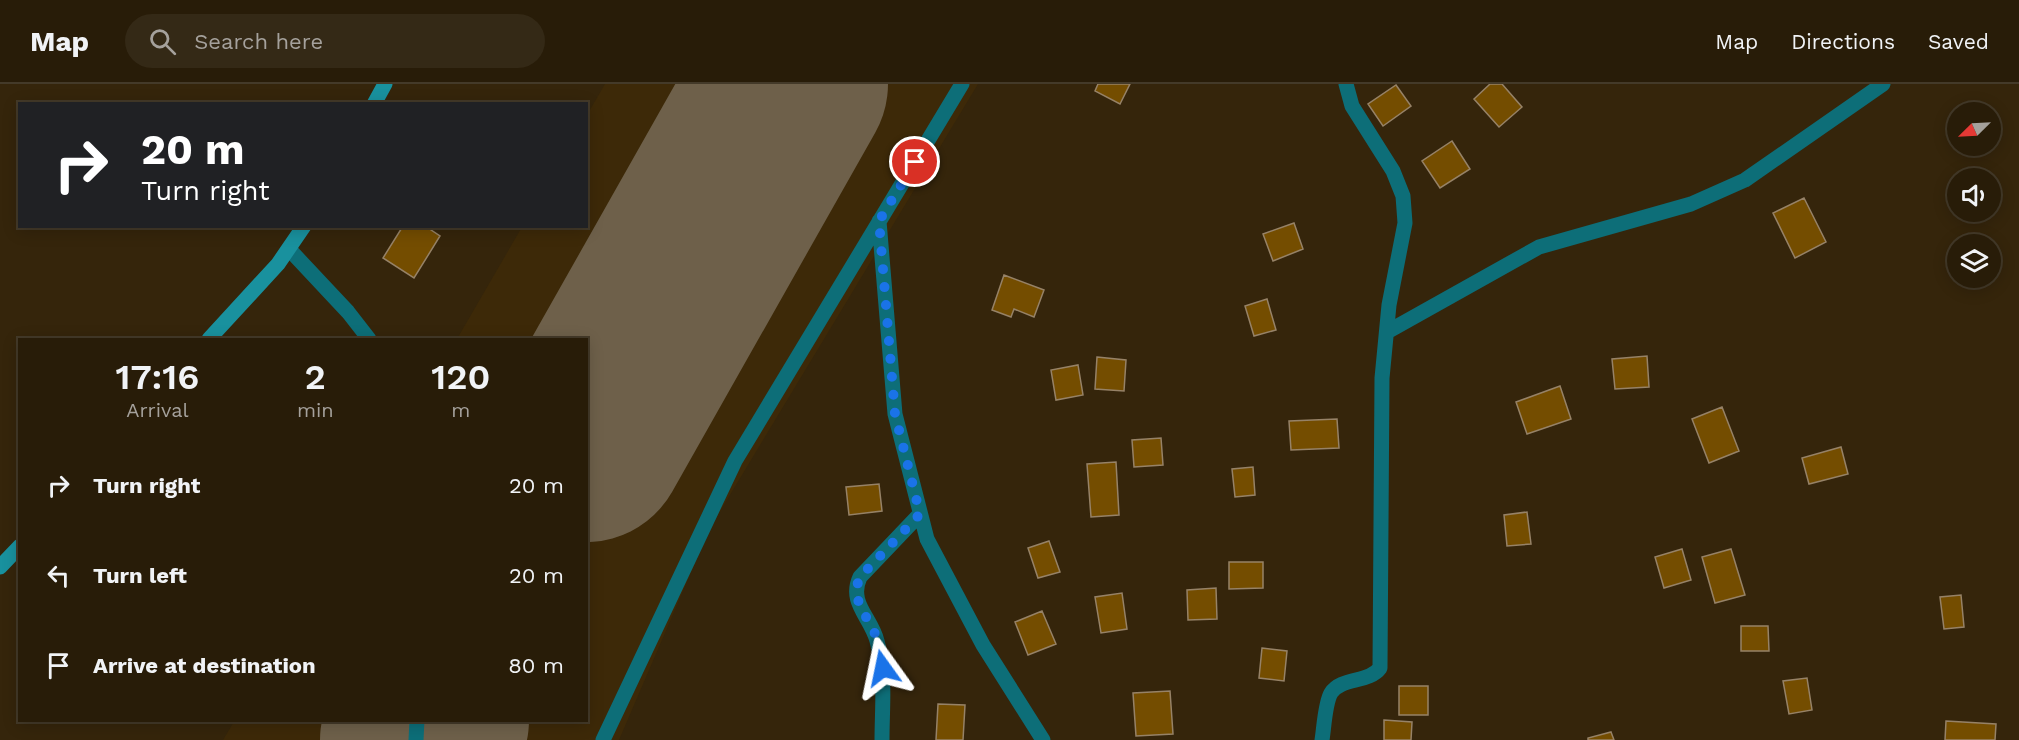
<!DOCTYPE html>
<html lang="en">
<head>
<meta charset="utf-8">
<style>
	:root { --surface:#281c08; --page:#342916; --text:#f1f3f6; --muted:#a5a19c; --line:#443a29 }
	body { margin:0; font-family:"Work Sans",sans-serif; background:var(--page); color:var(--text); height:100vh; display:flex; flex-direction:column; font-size:22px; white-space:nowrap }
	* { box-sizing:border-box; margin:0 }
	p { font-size:20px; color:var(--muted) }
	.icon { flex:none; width:33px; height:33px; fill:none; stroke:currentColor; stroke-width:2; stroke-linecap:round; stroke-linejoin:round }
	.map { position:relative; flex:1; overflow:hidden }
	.sheet { position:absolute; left:18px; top:254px; width:570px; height:384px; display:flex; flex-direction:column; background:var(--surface); border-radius:0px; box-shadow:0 3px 15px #0003,0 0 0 2px var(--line) }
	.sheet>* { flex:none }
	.top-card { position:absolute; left:18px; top:18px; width:570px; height:126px; border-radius:0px; box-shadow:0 3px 15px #0003,0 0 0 2px var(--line); background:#202124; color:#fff; overflow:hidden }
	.needle { width:39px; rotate:246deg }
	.fabs { position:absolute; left:1947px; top:18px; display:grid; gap:12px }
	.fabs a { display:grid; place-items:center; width:54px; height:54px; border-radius:50%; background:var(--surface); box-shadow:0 3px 15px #0003,0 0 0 2px var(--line); font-size:30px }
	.pin { position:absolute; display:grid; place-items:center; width:51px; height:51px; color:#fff; margin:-26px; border:3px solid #fff; border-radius:50%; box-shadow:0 2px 6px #0007 }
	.me { position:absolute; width:66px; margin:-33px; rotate:348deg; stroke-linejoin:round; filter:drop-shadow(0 0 4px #0008) }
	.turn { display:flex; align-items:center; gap:21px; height:126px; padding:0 24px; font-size:27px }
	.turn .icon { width:78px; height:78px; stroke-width:2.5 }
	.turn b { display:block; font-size:42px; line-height:51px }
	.eta { display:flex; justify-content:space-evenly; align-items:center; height:102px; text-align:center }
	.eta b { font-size:36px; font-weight:600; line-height:42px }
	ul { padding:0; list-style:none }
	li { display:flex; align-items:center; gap:18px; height:90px; padding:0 24px }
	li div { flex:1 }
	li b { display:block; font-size:22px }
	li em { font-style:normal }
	header { display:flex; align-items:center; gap:36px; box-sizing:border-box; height:84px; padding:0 30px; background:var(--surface); border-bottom:2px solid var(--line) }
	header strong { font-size:28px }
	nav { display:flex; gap:33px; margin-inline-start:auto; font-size:21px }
	.search { width:420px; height:54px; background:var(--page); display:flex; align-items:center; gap:15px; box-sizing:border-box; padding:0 21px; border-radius:33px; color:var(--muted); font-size:22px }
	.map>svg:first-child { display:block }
	.built { fill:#3d2908 }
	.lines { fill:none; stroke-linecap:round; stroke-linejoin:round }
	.runway { stroke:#6e604a; stroke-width:198 }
	.building { fill:#744d00; stroke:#968267; stroke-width:1.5 }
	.street { stroke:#0d6e78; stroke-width:15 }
	.secondary { stroke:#19919e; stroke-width:15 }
	.route { stroke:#1a73e8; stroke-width:10; stroke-dasharray:0 18 }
</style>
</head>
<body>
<header>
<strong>Map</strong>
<div class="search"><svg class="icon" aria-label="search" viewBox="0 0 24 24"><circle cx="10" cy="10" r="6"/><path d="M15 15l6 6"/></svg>Search here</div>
<nav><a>Map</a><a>Directions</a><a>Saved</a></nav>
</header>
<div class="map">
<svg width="2019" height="656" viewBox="0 0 2019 656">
	<rect width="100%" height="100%" fill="#35250b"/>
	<path class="built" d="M605,0H978L710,444L619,656H223L235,636H586V255H457L522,143L586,142L587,31Z"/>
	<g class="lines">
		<path class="runway" d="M586,359L789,0
			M419,656L430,636"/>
	</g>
	<path class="building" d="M1098,0H1130L1120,20L1095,7Z
		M1490,0H1502L1522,23L1499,43L1474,15Z
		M1396,1L1411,22L1383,42L1368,20Z
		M1452,57L1470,85L1440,104L1422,77Z
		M1804,114L1826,158L1795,174L1773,129Z
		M1294,139L1303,165L1273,177L1263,150Z
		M403,142H425L440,152L414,194L383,174Z
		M1004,191L1044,206L1034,233L1014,225L1011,233L992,226Z
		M1267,215L1276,246L1254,252L1245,222Z
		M1647,272L1649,303L1615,305L1612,275Z
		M1097,273L1126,276L1124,307L1095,305Z
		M1078,281L1083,311L1056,316L1051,286Z
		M1560,302L1571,335L1527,350L1516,318Z
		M1722,323L1739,367L1709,379L1692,335Z
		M1337,335L1339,364L1291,366L1289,337Z
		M1161,354L1163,381L1134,383L1132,356Z
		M1841,363L1848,390L1809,400L1802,374Z
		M1116,378L1119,431L1091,433L1087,380Z
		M1253,383L1255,411L1235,413L1232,385Z
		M879,400L882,427L849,431L846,403Z
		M1527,428L1531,460L1507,462L1504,431Z
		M1049,457L1060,488L1038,494L1028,464Z
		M1682,465L1691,496L1664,504L1655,473Z
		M1731,465L1745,511L1715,519L1702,473Z
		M1229,478H1263V504L1229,505Z
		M1216,504L1217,535L1188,536L1187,506Z
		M1122,509L1127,545L1101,549L1095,513Z
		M1961,511L1964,543L1944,545L1940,513Z
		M1042,527L1056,560L1028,571L1015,538Z
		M1741,542H1768L1769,567H1741Z
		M1262,564L1287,567L1284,597L1259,594Z
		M1807,594L1812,626L1789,630L1783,597Z
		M1399,602H1428V631H1399Z
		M1170,607L1173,650L1136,652L1133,609Z
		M938,620L965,621L963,656H936Z
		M1384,636L1412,638L1411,656H1384Z
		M1946,637L1996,640L1995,656H1945Z
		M1611,648L1614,656H1588V654Z"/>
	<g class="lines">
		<path class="street" d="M879,137L895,330L927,455L983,561L1043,656
			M289,165L348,228L369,255
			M1387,248L1539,163L1691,120L1745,96L1883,0
			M416,656L417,636
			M603,656L735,377L962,0
			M882,656C882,623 886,589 877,557C871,533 848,519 860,493L920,430
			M1322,656C1324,644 1325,619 1331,609C1341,593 1369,599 1380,584L1382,294L1389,221L1405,139L1403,112L1393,87L1352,22L1346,0"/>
		<path class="secondary" d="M374,20L385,0
			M209,255L278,180L304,142
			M0,483L20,462"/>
	</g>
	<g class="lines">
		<path class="route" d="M883,584C881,574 880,564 877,555C869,532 849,517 860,493L920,430L895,330L879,137L915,78"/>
	</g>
</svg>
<div class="fabs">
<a><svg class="needle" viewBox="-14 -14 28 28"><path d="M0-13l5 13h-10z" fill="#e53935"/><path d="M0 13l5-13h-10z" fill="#a5a19c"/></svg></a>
<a><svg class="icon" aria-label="sound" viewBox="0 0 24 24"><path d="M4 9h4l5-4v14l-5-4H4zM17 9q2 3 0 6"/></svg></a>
<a><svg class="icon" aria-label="layers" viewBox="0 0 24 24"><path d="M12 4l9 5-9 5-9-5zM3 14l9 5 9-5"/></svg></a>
</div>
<div class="pin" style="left:915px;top:78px;background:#d93025"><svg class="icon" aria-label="arrive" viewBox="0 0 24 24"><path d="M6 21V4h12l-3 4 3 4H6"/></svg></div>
<svg class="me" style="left:883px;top:584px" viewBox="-20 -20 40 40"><path d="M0-17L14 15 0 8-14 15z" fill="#1a73e8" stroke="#fff" stroke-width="4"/></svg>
<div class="top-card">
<div class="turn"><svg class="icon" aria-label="right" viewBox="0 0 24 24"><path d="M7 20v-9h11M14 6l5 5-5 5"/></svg><div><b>20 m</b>Turn right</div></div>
</div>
<section class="sheet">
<div class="eta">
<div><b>17:16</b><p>Arrival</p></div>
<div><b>2</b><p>min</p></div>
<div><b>120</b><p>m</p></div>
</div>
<ul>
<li><svg class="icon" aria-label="right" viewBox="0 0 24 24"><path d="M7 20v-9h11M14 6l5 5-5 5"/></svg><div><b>Turn right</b></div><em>20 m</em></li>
<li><svg class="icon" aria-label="left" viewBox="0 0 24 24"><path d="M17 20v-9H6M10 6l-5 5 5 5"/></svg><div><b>Turn left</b></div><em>20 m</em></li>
<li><svg class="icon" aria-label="arrive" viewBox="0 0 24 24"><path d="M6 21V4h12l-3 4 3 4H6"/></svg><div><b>Arrive at destination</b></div><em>80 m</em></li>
</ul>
</section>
</div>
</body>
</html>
